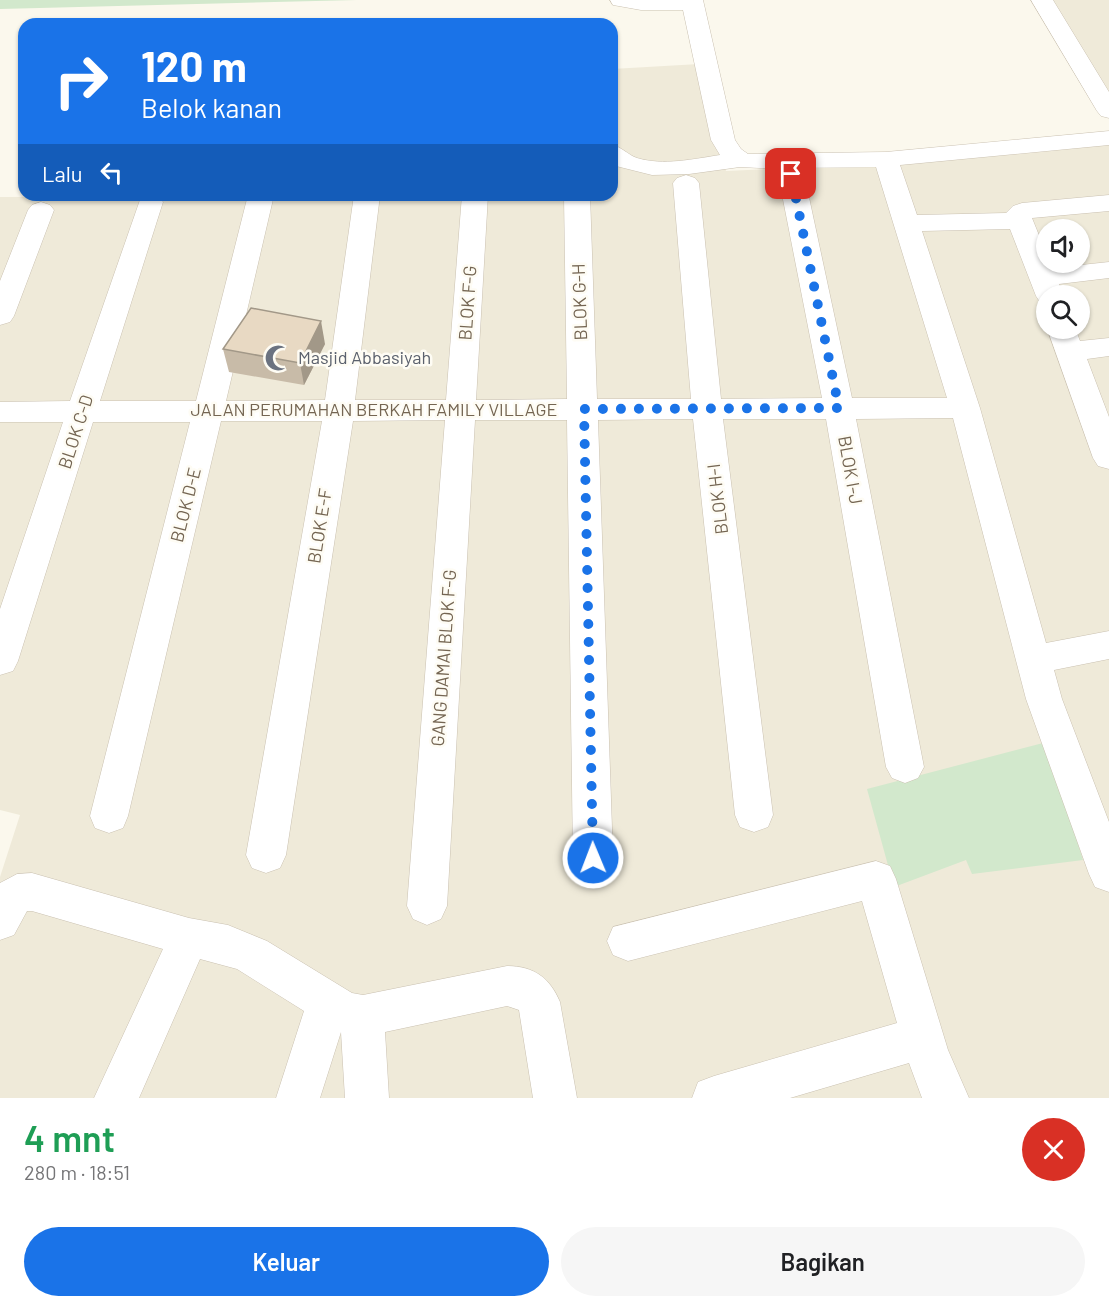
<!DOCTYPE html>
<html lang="id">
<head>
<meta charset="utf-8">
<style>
	:root { --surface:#fff; --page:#f6f6f6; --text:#202124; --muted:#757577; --accent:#1a73e8 }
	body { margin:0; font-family:Barlow,sans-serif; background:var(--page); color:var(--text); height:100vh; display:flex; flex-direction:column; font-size:22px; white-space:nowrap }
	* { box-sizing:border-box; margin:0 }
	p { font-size:20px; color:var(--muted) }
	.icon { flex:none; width:33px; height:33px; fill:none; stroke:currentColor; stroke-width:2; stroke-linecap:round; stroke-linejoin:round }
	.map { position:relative; height:1098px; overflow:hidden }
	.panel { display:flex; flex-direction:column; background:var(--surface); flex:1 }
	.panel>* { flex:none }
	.guide { position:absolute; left:18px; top:18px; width:600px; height:183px; border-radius:18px; box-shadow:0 2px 4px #0004; background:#1a73e8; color:#fff; overflow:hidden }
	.buttons { position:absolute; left:1036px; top:219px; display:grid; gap:12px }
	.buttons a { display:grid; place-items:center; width:54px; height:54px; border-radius:50%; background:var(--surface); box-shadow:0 2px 4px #0004; font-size:30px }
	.pin { position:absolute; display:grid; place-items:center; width:51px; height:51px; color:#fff; margin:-26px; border-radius:12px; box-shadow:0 3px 9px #0006 }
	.me { position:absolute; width:66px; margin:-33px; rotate:359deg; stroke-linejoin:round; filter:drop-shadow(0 0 4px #0008) }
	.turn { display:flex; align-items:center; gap:21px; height:126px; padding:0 24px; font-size:27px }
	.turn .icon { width:78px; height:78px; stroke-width:2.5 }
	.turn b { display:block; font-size:42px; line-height:51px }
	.then { display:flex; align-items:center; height:57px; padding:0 24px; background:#0003; gap:12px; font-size:22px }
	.round { display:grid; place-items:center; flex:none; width:63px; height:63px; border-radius:32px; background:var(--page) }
	.overview { display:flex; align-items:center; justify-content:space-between; height:102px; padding:0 24px }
	h1 { font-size:36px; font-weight:600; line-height:45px; color:#1e9e55 }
	.cta { display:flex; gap:12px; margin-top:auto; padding:12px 24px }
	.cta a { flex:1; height:69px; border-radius:36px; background:var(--accent); color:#fff; font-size:24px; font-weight:600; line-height:69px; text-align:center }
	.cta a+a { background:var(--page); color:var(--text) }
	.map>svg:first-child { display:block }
	.residential { fill:#efead9; fill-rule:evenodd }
	.green { fill:#d2e8cc }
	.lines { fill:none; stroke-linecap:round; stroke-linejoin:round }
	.minor-casing { stroke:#cac1b1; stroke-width:1 }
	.minor { fill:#fff; fill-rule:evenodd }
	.wall { fill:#c8bba8 }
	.shaded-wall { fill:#a29888 }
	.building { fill:#e8d9c3; stroke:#a29888; stroke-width:1.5 }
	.route { stroke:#1a73e8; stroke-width:10; stroke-dasharray:0 18 }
	.labels { text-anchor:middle; stroke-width:5; stroke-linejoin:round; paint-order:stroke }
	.street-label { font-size:18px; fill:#746552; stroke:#fefcf4 }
	.worship-label { font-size:18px; fill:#5b616d; stroke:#fefcf4; text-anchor:start }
</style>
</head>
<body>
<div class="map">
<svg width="1109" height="1098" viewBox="0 0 1109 1098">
	<rect width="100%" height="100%" fill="#fbf8ed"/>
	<path class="residential" d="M1051,0H1109V103Z
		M699,64L726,171L880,164L1109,143V1098H0V877L20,815L0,810V197L612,195V69ZM1047,230H1080V262H1047ZM1047,296H1080V328H1047Z"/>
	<path class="green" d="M0,0H357L0,9Z
		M1047,742L1083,860L972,874L966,860L894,887L867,789Z"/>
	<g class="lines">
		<g class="minor-casing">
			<path id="minor" d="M610,0H703L735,140L741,149L748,154L886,152L1109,131V145L900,165L917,215L1006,213L1013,206L1022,203L1109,195V211L1032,218L1047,255V262H1050L1053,268L1109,262V278L1059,284L1064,296H1047V304L1040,302L1036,296L1010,229L922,231L980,408L1046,643L1109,631V659L1054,670L1062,699L1109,822V892L1095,887L1089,874L1026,699L953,418L856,419L924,767L918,778L905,783L892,778L886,767L826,419H723L773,815L768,827L754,832L740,827L735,815L693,419L598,420L613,858L607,871L593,876L579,871L573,858L567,420H475L447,906L441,919L427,925L413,919L407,906L445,420L353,421L286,855L280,868L266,873L252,868L246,855L322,421H221L128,816L123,828L109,833L95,828L90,816L190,422H93L18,661L13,671L0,675V609L63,422H0V402L70,401L141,197H159L163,202L100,401H196L248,195H274L226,401L325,400L354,195H380L355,400H446L462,195H488L476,400L567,399L564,195H590L597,399H691L673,183L677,178L686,175L695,178L699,183L721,399L822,398L778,174L782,169L740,167L689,174L652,175L612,165V145C622,147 628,155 637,158C663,166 694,159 720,155L711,140L683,10H641L613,5ZM876,167L947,398H852L804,174L799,168Z
				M1031,0H1053L1109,92V118L1101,116L1097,111Z
				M41,202L50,205L54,210L14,316L10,322L0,325V281L28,210L32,205Z
				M1047,328H1075L1080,341L1109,338V356L1087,359L1109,417V469L1098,466L1093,458Z
				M876,861L890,866L896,879L948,1050L969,1098H922L909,1063L790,1098H692L698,1082L714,1076L897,1023L862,901L628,961L613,955L607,941L613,927Z
				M32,873L189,918L228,925L267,941L352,993L363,995L507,966C534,966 550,978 560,1002L577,1098H533L519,1010L507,1006L385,1032L389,1098H345L341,1032L320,1098H276L304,1011L237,969L200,959L139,1098H94L163,949L32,911H27L14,935L0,940V883L17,874Z"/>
		</g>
		<use href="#minor" class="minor"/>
	</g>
	<path class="wall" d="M325,344L304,385L229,372L223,349Z"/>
	<path class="shaded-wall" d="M321,321L325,344L304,385L300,363Z"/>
	<path class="building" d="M251,308L321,321L300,363L223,349Z"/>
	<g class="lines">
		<path class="route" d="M593,858L584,409L839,408L791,174"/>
	</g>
	<defs>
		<g id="mosque-bare" transform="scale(2.07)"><path d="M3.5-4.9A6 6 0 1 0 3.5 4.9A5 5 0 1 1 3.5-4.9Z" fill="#6b7280" stroke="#fefcf4" stroke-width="2.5" paint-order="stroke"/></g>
	</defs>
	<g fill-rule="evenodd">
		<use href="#mosque-bare" x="278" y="358"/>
	</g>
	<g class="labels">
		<g class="street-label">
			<text transform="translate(580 302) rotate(-92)" y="6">BLOK G-H</text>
			<text transform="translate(468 303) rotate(-86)" y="6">BLOK F-G</text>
			<text x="374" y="416">JALAN PERUMAHAN BERKAH FAMILY VILLAGE</text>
			<text transform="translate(76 432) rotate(-72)" y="6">BLOK C-D</text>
			<text transform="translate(850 470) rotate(80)" y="6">BLOK I-J</text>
			<text transform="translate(718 499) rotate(-97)" y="6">BLOK H-I</text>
			<text transform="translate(186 505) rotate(-76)" y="6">BLOK D-E</text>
			<text transform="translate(320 526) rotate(-81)" y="6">BLOK E-F</text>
			<text transform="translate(444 658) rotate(-86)" y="6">GANG DAMAI BLOK F-G</text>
		</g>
		<g class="worship-label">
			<text x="298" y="364">Masjid Abbasiyah</text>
		</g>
	</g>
</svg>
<div class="buttons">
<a><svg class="icon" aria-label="sound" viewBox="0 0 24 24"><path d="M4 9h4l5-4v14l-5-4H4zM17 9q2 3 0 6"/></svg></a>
<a><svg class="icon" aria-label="search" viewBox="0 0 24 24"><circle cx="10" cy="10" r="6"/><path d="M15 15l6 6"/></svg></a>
</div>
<div class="pin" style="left:791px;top:174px;background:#d93025"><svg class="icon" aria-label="arrive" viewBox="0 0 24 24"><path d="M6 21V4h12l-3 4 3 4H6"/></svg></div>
<svg class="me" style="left:593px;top:858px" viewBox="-20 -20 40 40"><circle r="17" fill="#1a73e8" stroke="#fff" stroke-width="3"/><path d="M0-11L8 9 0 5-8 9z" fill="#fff"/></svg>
<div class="guide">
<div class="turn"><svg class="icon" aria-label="right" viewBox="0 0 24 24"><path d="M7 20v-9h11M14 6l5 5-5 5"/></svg><div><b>120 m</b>Belok kanan</div></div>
<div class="then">Lalu<svg class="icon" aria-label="left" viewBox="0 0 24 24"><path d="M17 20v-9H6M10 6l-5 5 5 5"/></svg></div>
</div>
</div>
<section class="panel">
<div class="overview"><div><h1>4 mnt</h1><p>280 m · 18:51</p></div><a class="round" style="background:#d93025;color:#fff"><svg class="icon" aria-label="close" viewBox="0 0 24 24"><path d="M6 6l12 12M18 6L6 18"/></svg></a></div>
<div class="cta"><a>Keluar</a><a>Bagikan</a></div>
</section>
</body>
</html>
